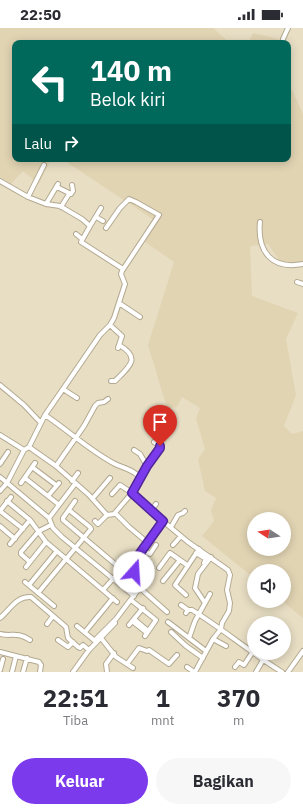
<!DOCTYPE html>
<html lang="id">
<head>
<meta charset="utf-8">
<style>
	:root { --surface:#fff; --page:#f7f7f7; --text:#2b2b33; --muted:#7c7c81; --accent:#7c3aed }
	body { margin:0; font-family:"IBM Plex Sans",sans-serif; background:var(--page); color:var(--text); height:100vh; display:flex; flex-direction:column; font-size:15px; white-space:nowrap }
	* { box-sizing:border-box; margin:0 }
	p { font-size:13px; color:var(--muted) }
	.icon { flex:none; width:22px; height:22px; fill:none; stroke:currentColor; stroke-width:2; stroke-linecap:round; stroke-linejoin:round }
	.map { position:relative; height:644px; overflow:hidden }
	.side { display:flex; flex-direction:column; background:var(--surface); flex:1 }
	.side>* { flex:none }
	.hud { position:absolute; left:12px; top:12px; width:279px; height:122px; border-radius:8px; box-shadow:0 2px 10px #0003; background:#00695c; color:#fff; overflow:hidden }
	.needle { width:26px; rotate:282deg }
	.fabs { position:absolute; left:247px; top:484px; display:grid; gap:8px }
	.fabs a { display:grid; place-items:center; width:44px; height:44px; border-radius:50%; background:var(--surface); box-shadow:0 2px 10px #0003; font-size:20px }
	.pin { position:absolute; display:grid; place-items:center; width:34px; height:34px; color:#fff; margin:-41px -17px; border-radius:50% 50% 50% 0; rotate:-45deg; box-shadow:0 0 4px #0007 }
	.pin .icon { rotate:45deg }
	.me { position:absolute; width:44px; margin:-22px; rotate:19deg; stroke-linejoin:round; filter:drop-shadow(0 0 3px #0008) }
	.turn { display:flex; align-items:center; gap:14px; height:84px; padding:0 12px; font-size:18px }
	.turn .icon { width:52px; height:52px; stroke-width:2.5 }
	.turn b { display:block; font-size:28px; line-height:34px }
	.then { display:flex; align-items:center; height:38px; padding:0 12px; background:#0003; gap:8px; font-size:15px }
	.eta { display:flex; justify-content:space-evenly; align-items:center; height:68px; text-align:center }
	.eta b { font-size:24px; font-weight:700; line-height:28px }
	.cta { display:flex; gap:8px; margin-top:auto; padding:8px 12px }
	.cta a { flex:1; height:46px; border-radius:24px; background:var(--accent); color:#fff; font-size:16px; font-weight:700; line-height:46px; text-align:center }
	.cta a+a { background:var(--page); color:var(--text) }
	.status { display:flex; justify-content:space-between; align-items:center; height:28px; padding:0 20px; background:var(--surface); direction:ltr }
	.status svg { height:11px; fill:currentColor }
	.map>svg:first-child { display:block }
	.built { fill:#e1d4b3; fill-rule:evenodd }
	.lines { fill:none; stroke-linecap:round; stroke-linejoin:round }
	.minor-casing { stroke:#b3a991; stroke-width:6 }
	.minor { stroke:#fff; stroke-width:4 }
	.route-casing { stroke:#51269a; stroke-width:10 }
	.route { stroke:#7c3aed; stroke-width:7 }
</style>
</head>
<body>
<div class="status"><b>22:50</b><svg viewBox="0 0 49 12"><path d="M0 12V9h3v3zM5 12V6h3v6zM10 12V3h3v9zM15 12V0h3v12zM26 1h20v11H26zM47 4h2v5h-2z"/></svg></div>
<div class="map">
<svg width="303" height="644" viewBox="0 0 303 644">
	<rect width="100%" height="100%" fill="#e8dec4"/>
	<path class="built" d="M0,0H213L230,15H15V131H51L39,156L23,143L11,156L0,149Z
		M253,5L278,11L281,15H248Z
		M288,57L293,64L303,86V236L281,235L268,216L250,218L252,268L298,285L286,311L296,367L284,398L292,406L303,403V590L282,573H284V543H254V550L202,508L214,493L211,482L216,470L205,463L198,431L205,421L196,391L200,380L182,369L177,379L167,380L148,317L174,234L145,214L157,194L62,131H288ZM254,491H284V521H254Z"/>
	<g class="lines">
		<g class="minor-casing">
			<path id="minor" d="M283,11L288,0
				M0,153L28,169L46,176L60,178L82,191L90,198L81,214L123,241
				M57,159L71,166L73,163L72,157
				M28,169L44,137
				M46,176L58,156
				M61,179L69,166
				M96,189L103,193
				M260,194C257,224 272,242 303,236
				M90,198L101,180
				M76,206L82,211
				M297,254L303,256
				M119,275L140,289
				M110,297L122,308L118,320
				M111,353H115C129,339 142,330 119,317
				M0,357L24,377L41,395
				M63,361L77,370
				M45,387C69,403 90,423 115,436C123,440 135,442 140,450
				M0,407L24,422
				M29,419L56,438L89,467L107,487L114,486L132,465L151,483L188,514L228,542L230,547L227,562L230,575L229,583L222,595L221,601L213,611L195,644
				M134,422L140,426L147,438
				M0,436L8,424
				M56,438L84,398L95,378L98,375L104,374L108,371
				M32,439L56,457
				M0,449L49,490L53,500L62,509L134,568
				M25,450L58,476
				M72,453L78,445
				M21,455L35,435
				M0,463L7,455L24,422L29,419L45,387L63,361L100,307L110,297L114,290L125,256L121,246L122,243L159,187L136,174L129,171L120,180L106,200
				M112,466L120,457L132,465L147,438L161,419L154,414
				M48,468L59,455
				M93,470L110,450
				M7,473L30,492
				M75,473L63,490V492L141,558
				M0,483L23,501
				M0,483L11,469
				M151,483L156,476
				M115,485L129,499L148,515
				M49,490L75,456
				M95,493L98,496L107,487
				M0,498L15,511
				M171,499L178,487L183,485L185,483
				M10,516L30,492L46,514L117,574
				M173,517L181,508
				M143,523L150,526L156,517
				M196,525L206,531L204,535
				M30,534L21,526V524L39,503L51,497
				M26,539L46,514
				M159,540L170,525L187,537
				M163,553L180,532
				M25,554L54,578
				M29,557L57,523
				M141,558V555L134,545L138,528L163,493
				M140,560L167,584
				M103,562L121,542
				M38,565L91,501L90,499L69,482
				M186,567L175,557L199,521
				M131,572L156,592L145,608
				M205,575L195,560L198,546L211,529
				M181,577L188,582
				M186,585L188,582H192C223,601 251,625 282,644
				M0,590C10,582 16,568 31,569L66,599L68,610L78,619L80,620L83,617L89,622
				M134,591L147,602
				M132,593L147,605
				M168,594L206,623
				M47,596L53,588
				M129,597L143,580
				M77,598L95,613
				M85,604L113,570
				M171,604L186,618L203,630
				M0,606C12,609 16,603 30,612
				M101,610L116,629L133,640
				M189,610L195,593L210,566
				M213,611L226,618
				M58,612L68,619L73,614
				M95,612L116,591L141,558
				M0,624L39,634L41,637L40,644
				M127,636L139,620L147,623L149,622L169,636L177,627
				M187,639L194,644
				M235,639L239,634L244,637L252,625
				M0,642L3,631
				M12,644L16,628
				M23,644L27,630
				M73,644L89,622L115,595
				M107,644L106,636L114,625
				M256,644L263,632
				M288,644L303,623"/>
		</g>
		<use href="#minor" class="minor"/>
	</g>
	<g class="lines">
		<g class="route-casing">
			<path id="route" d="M134,544L138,528L163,493L132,465L147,438L160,420V418"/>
		</g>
		<use href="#route" class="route"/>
	</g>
</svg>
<div class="fabs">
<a><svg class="needle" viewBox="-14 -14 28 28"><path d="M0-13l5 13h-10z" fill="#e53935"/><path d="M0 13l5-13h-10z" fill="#7c7c81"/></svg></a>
<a><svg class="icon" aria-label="sound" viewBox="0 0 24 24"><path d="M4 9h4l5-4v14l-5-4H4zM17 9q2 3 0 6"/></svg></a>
<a><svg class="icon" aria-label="layers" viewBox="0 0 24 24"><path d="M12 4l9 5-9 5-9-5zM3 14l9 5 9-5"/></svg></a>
</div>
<div class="pin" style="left:160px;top:418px;background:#d93025"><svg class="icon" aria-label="arrive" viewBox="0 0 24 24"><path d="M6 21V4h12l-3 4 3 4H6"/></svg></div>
<svg class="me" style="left:134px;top:544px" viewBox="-20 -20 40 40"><circle r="19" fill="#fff"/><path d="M0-13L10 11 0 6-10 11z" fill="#7c3aed"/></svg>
<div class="hud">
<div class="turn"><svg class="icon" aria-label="left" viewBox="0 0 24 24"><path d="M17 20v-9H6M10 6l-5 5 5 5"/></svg><div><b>140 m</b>Belok kiri</div></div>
<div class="then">Lalu<svg class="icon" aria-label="right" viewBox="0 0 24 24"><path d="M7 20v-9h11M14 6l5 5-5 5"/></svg></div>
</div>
</div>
<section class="side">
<div class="eta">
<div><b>22:51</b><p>Tiba</p></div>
<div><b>1</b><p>mnt</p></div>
<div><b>370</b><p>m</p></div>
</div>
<div class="cta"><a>Keluar</a><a>Bagikan</a></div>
</section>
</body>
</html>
